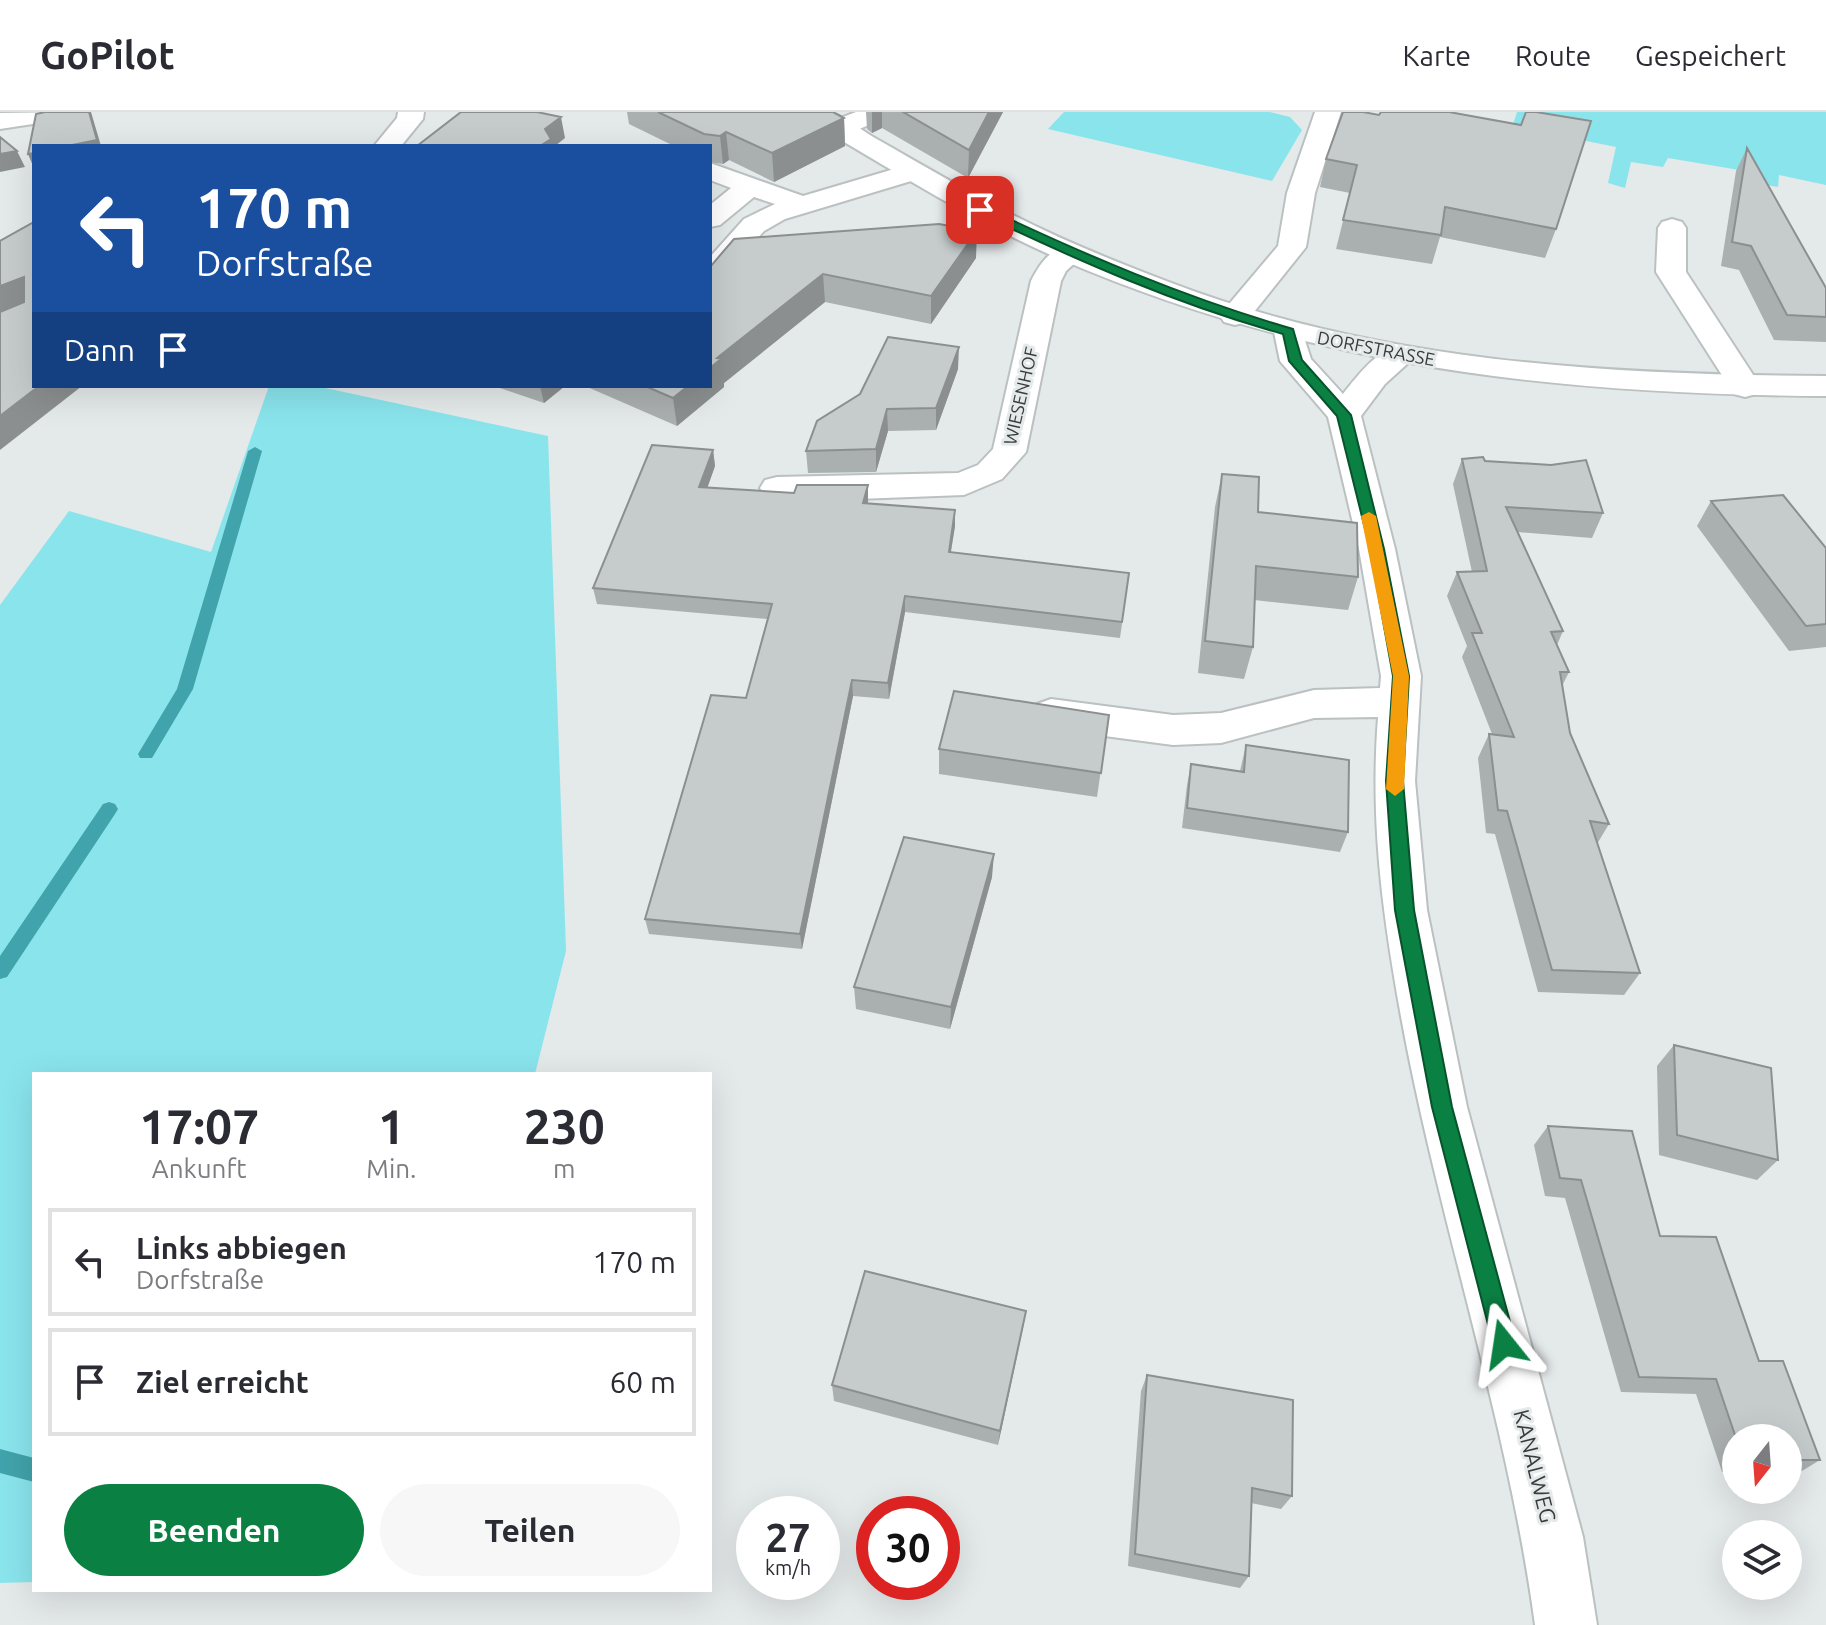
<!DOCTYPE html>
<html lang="de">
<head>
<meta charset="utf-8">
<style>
	:root { --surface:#fff; --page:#f7f7f7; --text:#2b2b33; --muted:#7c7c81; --line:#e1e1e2; --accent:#0b8043 }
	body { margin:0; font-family:Ubuntu,sans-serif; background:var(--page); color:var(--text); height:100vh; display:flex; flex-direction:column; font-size:30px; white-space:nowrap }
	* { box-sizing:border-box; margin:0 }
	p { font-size:26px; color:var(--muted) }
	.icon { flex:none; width:44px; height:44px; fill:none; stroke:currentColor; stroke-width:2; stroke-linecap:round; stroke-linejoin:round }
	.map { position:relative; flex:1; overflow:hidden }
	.drawer { position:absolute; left:32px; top:960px; width:680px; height:520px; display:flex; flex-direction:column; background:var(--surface); border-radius:0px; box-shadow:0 8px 32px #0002 }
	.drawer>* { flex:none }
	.top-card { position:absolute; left:32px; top:32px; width:680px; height:244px; border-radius:0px; box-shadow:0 8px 32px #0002; background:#1a4fa0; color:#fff; overflow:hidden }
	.needle { width:52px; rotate:197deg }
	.fabs { position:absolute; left:1722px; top:1312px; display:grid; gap:16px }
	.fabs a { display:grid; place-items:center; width:80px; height:80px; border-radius:50%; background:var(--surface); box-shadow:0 8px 32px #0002; font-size:40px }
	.speed { position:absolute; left:736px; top:1384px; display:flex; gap:16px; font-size:40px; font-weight:700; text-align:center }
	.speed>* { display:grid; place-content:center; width:104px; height:104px; border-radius:50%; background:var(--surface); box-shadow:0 8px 32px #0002; line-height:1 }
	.speed small { font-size:20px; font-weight:400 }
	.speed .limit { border:12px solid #d22; background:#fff; color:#111 }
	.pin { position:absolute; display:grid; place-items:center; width:68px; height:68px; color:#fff; margin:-34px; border-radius:16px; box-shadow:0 4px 12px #0006 }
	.me { position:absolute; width:88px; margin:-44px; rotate:345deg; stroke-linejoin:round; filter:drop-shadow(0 0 6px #0008) }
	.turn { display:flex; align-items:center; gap:28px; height:168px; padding:0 32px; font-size:36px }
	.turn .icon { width:104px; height:104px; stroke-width:2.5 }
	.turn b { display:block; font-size:56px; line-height:68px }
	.then { display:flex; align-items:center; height:76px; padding:0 32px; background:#0003; gap:16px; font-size:30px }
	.eta { display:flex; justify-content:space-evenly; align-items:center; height:136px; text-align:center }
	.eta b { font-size:48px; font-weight:700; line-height:56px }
	.action { display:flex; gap:16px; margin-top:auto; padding:16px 32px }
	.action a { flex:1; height:92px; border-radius:48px; background:var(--accent); color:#fff; font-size:32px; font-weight:700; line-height:92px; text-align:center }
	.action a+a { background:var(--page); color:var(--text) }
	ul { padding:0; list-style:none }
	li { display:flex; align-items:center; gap:24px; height:108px; margin:0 16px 12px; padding:0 16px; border:4px solid var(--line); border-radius:0px }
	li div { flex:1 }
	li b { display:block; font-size:30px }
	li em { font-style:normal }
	header { display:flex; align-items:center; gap:48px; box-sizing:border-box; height:112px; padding:0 40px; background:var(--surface); border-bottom:2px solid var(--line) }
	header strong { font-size:38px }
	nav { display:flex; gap:44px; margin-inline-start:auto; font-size:28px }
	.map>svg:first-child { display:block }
	.green { fill:#8ae4ec }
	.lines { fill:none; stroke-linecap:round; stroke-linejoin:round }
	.stream { fill:#41a3ab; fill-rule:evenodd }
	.minor-casing { stroke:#bbc0c1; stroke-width:4 }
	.major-casing { stroke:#bbc0c1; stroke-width:4 }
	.minor { fill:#fff; fill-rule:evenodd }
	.major { fill:#fff; fill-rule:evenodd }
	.wall { fill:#aaafaf }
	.shaded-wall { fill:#8b8f8f }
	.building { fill:#c6cccc; stroke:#8b8f8f; stroke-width:2 }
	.route { fill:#0b8043; stroke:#07532c; stroke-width:2 }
	.slow { fill:#f59e0b }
	.labels { text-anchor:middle; stroke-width:6; stroke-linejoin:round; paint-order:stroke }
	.far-street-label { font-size:18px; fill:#3a3c3c; stroke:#e4e9ea }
	.street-label { font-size:22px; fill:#3a3c3c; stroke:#e4e9ea }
</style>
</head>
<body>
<header>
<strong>GoPilot</strong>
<nav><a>Karte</a><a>Route</a><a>Gespeichert</a></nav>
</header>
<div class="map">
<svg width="1826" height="1513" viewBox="0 0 1826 1513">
	<rect width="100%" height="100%" fill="#e4e9ea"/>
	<path class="green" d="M1064,0H1270L1290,5L1302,18L1272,69L1048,17Z
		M1517,0H1826V73L1779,63L1778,75L1744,69L1745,59L1668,46L1663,55L1631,50L1625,76L1608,71L1616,35L1556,23L1509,25Z
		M269,274H316L548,324L566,839L535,962H34V1470L0,1471V493L69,399L211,440Z"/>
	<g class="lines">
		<path class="stream" d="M255,335L262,339L193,577L152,646H140L138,642L177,577L248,339Z
			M109,690L115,692L118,697L115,702L7,865L0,867V844L103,692Z
			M0,1337L34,1346V1370L0,1361Z"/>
		<g class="minor-casing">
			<path id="minor" d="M398,0H424L423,7L401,34H374L397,6Z
				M856,0H891L887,5L848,22H830L826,16L830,10Z
				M1315,0H1341L1315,81L1306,135L1246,210L1235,213L1224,210L1220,204L1224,198L1278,134L1287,81Z
				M710,51L803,84L911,52L921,54L925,60L921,66L785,107L764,119L720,169L710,172V145L744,107L775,92L754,85L720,113L710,115V93L731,76L710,68Z
				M1672,107L1682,110L1686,116V160L1761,275L1756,282L1745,285L1734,282L1656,160L1658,116L1662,110Z
				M1071,132L1081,135L1086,141L1066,159L1061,169L1026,340L1002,367L964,383L831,388L765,384L760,376L765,368L777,365L958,361L978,353L993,337L1031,169C1040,151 1050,137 1071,132Z
				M1289,211L1300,213L1311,247L1343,282C1360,261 1382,229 1412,236L1417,243L1385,272L1361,304L1395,437L1421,564L1415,669L1427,798L1467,995L1583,1425L1597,1513H1535C1507,1305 1437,1105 1400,899C1382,798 1370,708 1378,605L1314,606L1221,631L1173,633L1051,617L1037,612L1031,602L1037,592L1051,587L1173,603L1221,601L1314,578L1380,576L1381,564L1359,437L1328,305L1280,249L1274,220L1278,213Z"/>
		</g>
		<g class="major-casing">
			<path id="major" d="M72,0L68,5L59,8L0,17V1Z
				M797,0C807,0 818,0 828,0C843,3 861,18 875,26C921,52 966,79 1013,103C1064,129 1116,150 1169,170C1378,250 1605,263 1826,264V284C1554,282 1315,256 1062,148C971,109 887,54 801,5Z"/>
		</g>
		<use href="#minor" class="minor"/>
		<use href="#major" class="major"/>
	</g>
	<path class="wall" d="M627,0H833L844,6L845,34L774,70L729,48L723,52L710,50V34H674L629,12Z
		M866,0H1003L968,66L882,16L872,21L867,17Z
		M1343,0L1556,117L1545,146L1440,125L1432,152L1336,137L1350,81L1320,75L1326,47Z
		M1747,36L1826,176V230L1774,228L1739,158L1721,154L1736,59Z
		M976,146L931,212L825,190L724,271V275L677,314L585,274H710V155Z
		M958,257L936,318L888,319L876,360L808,361L806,339Z
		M494,274H565L544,291Z
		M713,338L715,354L707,376L868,390V392L955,414L951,440L1129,461L1120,526L905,500L889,587L853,584L802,837L649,822L645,807L746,586L767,507L597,492L593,476Z
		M1462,347L1551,353L1603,401L1592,426L1518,420L1563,519L1557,533L1569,560L1562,574L1570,621L1609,712L1597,732L1640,861L1624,883L1538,880L1495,722L1486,721L1478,646L1489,622H1492L1462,545L1467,534L1447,484L1457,460H1472L1453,372Z
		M1222,362L1258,400L1358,465L1348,498L1254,488L1253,535L1244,567L1198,561L1215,395Z
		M1711,389L1826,436V535L1789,539L1697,414Z
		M1109,603L1097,685L939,662V637Z
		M1246,633L1348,720L1340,740L1182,716L1187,673L1191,652L1240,659Z
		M992,765L950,917L856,897L854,875Z
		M1674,933L1778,1048L1757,1068L1659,1043L1657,954Z
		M1548,1014L1660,1124L1759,1249L1820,1348L1797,1362H1788V1326H1736V1360H1722L1696,1282L1621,1280L1565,1086L1545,1084L1534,1033Z
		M1026,1199L998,1333L834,1289L832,1273Z
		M1147,1263L1292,1384L1281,1397L1251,1391L1249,1464L1240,1476L1128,1454L1141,1279Z"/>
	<path class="shaded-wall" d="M89,0H91L101,34H67Z
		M872,0H882V16L872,21Z
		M989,0H1003L968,66L969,38Z
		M561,5L565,26L555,34H540L545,17Z
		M844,6L845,34L774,70L772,41Z
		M726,20L729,48L723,52L720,24Z
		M17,39L25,55L0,60V42Z
		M34,41V54H33L28,42Z
		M977,119L976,146L931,212V184Z
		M823,162L825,190L724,271V275L677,314L673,286L688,274H710V256L717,246Z
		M24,165L34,185L0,202V174Z
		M959,235L958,257L936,318V296Z
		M39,274H82L0,338V304Z
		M540,274H565L544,291Z
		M887,297L888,319L876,360V337Z
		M713,338L715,354L702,391L699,375Z
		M868,373V390L863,408V391Z
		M955,398V414L948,456L949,440Z
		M905,484V500L889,587L888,571Z
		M852,568L853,584L802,837L800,822Z
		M994,742L992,765L950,917L951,895Z
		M1026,1199L1023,1216L998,1333L1000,1319Z"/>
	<path class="building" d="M45,0H89L97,28L67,34H34V41L28,42L36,2Z
		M461,0H537L561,5L545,17L551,27L540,34H417Z
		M658,0H833L844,6L772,41L726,20L720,24L704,22Z
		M903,0H989L969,38Z
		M1343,0H1363L1379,3L1381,0H1449L1521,13L1526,0H1536L1591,9L1556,117L1445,95L1441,123L1343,108L1357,53L1326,47Z
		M0,25L17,39L0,42Z
		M1747,36L1826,176V205L1787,203L1751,134L1732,130Z
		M34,110V274H39L0,304V200L24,190V165L0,174V129Z
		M939,112L977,119L931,184L823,162L717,246L721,247L710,256V155L734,127Z
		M888,225L959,235L936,296L887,297L876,337L806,339L817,309L860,282Z
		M645,274H688L673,286Z
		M652,333L713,338L699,375L794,381L797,373H868L863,391L955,398L949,440L1129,461L1122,510L905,484L888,571L852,568L800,822L645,807L711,583L746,586L772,492L593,476Z
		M1483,345L1485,349L1551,353L1586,348L1603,401L1506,395L1563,519L1551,520L1569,560H1560L1570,621L1609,712L1590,709L1640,861L1552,858L1507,699L1498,698L1489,622L1514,625L1472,521H1482L1457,460L1487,459L1462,347Z
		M1222,362L1259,365L1258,400L1357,411L1358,465L1256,454L1253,535L1205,529Z
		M1783,383L1826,436V512L1806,514L1711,389Z
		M954,579L1109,603L1101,661L939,637Z
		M1246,633L1349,648L1348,720L1187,696L1191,652L1244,660Z
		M904,725L994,742L951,895L854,875Z
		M1674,933L1771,956L1778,1048L1677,1023Z
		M1548,1014L1632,1019L1660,1124L1716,1125L1759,1249H1783L1820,1348H1788V1326H1736L1716,1267L1639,1265L1581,1068L1560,1066Z
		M865,1159L1026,1199L1000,1319L832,1273Z
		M1147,1263L1293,1288L1292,1384L1252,1376L1249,1464L1135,1442Z"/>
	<path class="route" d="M976,95H984C1085,143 1186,186 1293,217L1302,248L1351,303L1384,437L1409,564L1403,669L1414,798L1452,995L1516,1232L1512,1240L1504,1243L1496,1240L1493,1232L1432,995L1395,798L1386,669L1393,564L1370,437L1337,304L1289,249L1283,222C1176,192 1076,148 976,100Z"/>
	<path class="slow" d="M1369,400L1376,404L1409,564L1404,677L1395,684L1386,677L1393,564L1361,404Z"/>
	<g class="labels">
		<g class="far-street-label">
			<text transform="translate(1376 237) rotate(11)" y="6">DORFSTRASSE</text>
			<text transform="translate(1021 284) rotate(-77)" y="6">WIESENHOF</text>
		</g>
		<g class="street-label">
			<text transform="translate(1535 1354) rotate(76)" y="8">KANALWEG</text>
		</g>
	</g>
</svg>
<div class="fabs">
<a><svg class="needle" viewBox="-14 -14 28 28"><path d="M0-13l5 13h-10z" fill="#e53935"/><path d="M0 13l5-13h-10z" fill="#7c7c81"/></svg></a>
<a><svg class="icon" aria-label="layers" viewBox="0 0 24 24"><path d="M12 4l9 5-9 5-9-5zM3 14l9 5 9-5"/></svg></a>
</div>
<div class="speed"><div>27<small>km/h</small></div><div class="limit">30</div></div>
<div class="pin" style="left:980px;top:98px;background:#d93025"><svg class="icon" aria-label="arrive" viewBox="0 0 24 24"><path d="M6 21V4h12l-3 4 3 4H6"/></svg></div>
<svg class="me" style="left:1504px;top:1232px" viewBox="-20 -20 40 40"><path d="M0-17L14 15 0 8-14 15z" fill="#0b8043" stroke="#fff" stroke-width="4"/></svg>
<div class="top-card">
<div class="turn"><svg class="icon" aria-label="left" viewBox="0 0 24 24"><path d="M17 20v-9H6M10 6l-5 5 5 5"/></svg><div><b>170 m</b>Dorfstraße</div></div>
<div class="then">Dann<svg class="icon" aria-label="arrive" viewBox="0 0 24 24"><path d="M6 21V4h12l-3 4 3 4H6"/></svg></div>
</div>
<section class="drawer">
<div class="eta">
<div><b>17:07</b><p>Ankunft</p></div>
<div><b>1</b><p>Min.</p></div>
<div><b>230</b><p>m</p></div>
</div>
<ul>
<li><svg class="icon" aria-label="left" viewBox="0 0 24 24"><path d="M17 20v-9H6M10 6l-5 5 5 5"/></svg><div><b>Links abbiegen</b><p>Dorfstraße</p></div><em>170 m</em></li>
<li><svg class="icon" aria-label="arrive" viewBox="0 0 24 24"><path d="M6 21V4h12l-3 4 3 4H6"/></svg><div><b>Ziel erreicht</b></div><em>60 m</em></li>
</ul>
<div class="action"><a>Beenden</a><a>Teilen</a></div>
</section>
</div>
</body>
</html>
